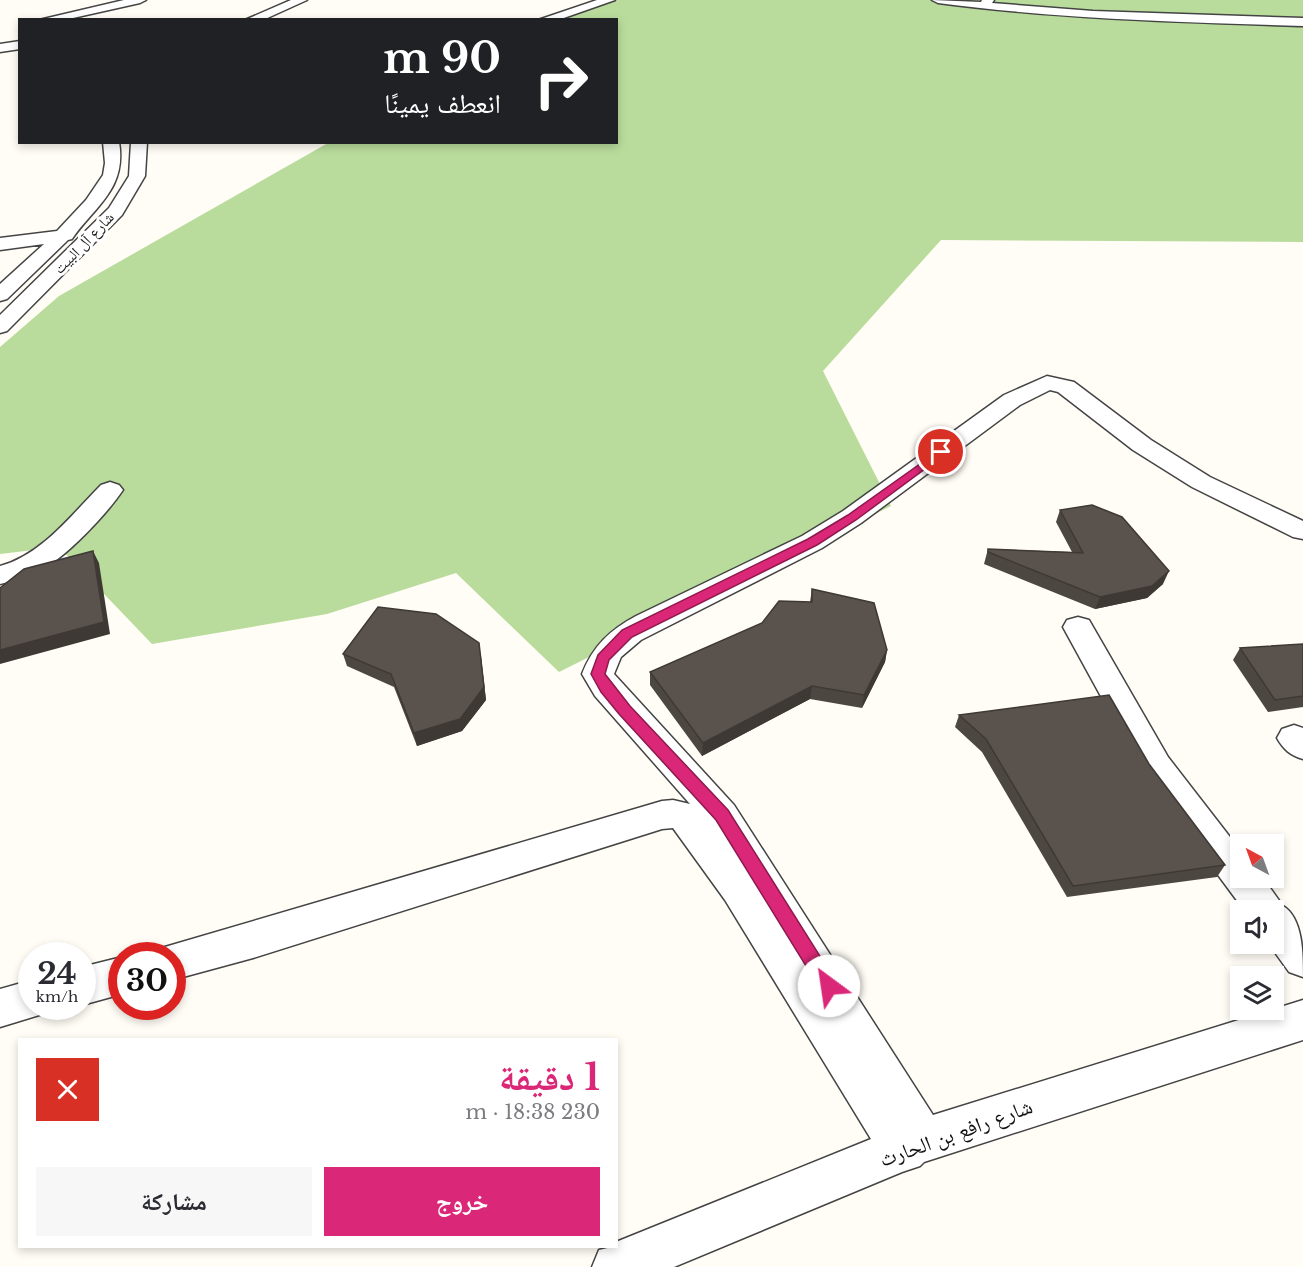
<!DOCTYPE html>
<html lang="ar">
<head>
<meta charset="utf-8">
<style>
	:root { --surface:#fff; --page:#f7f7f7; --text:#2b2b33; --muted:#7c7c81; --accent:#db2777 }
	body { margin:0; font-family:"Libre Baskerville","Noto Naskh Arabic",serif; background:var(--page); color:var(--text); direction:rtl; height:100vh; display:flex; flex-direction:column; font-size:22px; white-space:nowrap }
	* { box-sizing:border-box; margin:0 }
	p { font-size:20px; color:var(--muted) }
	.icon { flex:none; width:33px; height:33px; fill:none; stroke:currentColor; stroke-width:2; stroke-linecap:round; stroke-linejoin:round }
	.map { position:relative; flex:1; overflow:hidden; direction:ltr }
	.side { position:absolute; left:18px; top:1038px; width:600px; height:210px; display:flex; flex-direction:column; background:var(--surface); border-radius:0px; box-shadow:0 3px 9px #0003; direction:rtl }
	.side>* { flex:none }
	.banner { position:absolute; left:18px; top:18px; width:600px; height:126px; border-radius:0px; box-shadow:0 3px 9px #0003; direction:rtl; background:#202124; color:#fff; overflow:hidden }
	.needle { width:39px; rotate:319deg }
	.fabs { position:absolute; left:1230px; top:834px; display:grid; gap:12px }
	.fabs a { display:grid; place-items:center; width:54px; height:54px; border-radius:0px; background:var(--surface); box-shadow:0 3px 9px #0003; font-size:30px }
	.speed { position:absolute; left:18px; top:942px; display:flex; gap:12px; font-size:30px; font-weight:700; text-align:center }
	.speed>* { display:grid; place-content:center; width:78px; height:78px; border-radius:50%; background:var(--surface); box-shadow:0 3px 9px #0003; line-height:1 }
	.speed small { font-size:15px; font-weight:400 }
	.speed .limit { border:9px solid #d22; background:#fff; color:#111 }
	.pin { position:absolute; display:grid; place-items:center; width:51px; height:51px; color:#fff; margin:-26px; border:3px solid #fff; border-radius:50%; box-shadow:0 2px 6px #0007 }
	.me { position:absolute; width:66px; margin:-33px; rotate:329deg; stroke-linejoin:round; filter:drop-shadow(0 0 4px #0008) }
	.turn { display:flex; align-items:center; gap:21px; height:126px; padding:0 18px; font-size:27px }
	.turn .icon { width:78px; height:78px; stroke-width:2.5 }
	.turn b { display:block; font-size:42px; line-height:51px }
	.round { display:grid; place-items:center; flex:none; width:63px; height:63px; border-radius:0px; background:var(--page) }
	.headline { display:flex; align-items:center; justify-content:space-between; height:102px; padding:0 18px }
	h1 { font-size:36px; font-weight:700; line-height:45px; color:var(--accent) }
	.primary-button { display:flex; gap:12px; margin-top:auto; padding:12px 18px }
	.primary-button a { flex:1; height:69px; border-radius:0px; background:var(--accent); color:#fff; font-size:24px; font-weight:700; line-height:69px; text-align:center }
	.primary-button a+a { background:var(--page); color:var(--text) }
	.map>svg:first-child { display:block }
	.forest { fill:#b9dc9c }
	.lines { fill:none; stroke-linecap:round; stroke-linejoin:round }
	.minor-casing { stroke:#444; stroke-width:3 }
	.minor { fill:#fff; fill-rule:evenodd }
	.wall { fill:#4d4742 }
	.shaded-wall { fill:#3f3936 }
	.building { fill:#5a524d; stroke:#3f3936; stroke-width:1.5 }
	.route { fill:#db2777; stroke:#8e194d; stroke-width:1.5 }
	.labels { text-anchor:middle; stroke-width:6; stroke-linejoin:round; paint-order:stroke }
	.far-street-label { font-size:15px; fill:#111; stroke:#fff }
	.near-street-label { font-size:21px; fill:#111; stroke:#fff }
</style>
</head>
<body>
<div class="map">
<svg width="1303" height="1267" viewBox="0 0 1303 1267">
	<rect width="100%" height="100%" fill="#fffdf5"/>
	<path class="forest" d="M618,0H1303V242L941,240L823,371L891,506L559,672L456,573L327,614L152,644L59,547L0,554V347L59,296L328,143L616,142V20L550,19Z"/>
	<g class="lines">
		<g class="minor-casing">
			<path id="minor" d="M124,0H146L140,3L64,20H39Z
				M291,0H307L263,20H245Z
				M597,0H615L558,20H538Z
				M932,0L981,2L982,0H994L992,3L1093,11L1303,18V26C1181,22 1059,19 938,3Z
				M20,41V49L0,52V44Z
				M103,142H119C127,189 95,206 72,239L68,240L7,299L0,301V284L44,244L0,250V238L57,231L86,200L103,175L105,163Z
				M131,142H147L145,176L122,215L7,331L0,333V315L109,208L129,176Z
				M1047,376L1074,382L1151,440L1210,477L1303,521V539L1293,537L1192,487L1133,450L1058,392L1050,390L1020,405L861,523L822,548L641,640L621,657L614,674L734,805L933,1115L1303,1000V1040L924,1162L920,1166L902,1172L674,1267H592L599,1250L616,1246V1242L871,1139L725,900L673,828L662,829L253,958L172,980V956H155L158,949L662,801L673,800L690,804L595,696L582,674C593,646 610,630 636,616L802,536L843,511L1004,395Z
				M110,482L119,485L123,490C106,515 66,557 40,571C27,578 14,581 0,584V566C42,555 72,514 101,485Z
				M1078,617L1089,620L1168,757L1240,850V878H1263L1283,906C1303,918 1303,954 1303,977L1289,972L1269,944H1274V910H1244L1144,775L1063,627L1067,620Z
				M1294,725L1303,728V759C1290,755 1284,750 1277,738L1282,729Z
				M122,957V994L82,1005V967Z
				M32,980V1006H49L46,1013L0,1027V989Z"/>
		</g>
		<use href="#minor" class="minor"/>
	</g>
	<path class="wall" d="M1060,510L1163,584L1147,598L1095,609L984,564L988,549L1072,552L1056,522Z
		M812,589L887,650L885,662L862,708L810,699L702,756L650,685V672L810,602Z
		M1303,644V707L1268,712L1233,660L1240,648Z
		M343,654L481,656L486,700L462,731L417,746L394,687L347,666Z
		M959,715L1149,764L1225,865L1217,877L1067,897L982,752L955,727Z"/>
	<path class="shaded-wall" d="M93,551L99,563L110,634L0,664V650Z
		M1169,571L1163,584L1147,598L1095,609L1100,597Z
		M479,643L486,700L462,731L417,746L414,733Z
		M887,650L885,662L862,708L864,695Z
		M812,686L810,699L702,756L703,743Z"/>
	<path class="building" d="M1092,505L1122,517L1169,571L1152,586L1100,597L988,552V549L1083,553L1060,510Z
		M93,551L104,622L0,650V588L24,569Z
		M812,589L874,603L887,650L864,695L812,686L703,743L650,672L762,623L779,601L812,602Z
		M378,607L436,614L479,643L484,687L460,719L414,733L391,674L343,654Z
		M1303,644V696L1275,700L1240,648Z
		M1109,695L1149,764L1225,865L1073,886L986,739L959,715Z"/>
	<path class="route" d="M941,449L945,450V454L856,520L817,545L632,637L609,660L605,674L630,706L728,810L835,980L838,986L835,992L829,995L822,992L716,820L619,714L601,692L591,674L598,655L622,630L808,539L848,515Z"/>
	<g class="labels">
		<g class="far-street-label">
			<text transform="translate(84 243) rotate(-46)" y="5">شارع آل البيت</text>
		</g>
		<g class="near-street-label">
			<text transform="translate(956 1133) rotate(-20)" y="7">شارع رافع بن الحارث</text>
		</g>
	</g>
</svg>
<div class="fabs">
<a><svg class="needle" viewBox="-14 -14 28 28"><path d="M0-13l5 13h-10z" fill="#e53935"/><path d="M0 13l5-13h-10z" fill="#7c7c81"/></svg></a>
<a><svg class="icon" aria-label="sound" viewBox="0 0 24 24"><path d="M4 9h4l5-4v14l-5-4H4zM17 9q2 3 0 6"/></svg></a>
<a><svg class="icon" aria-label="layers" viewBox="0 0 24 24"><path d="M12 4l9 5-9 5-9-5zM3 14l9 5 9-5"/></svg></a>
</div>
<div class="speed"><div>24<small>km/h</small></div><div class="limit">30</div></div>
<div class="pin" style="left:941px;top:452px;background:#d93025"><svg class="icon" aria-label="arrive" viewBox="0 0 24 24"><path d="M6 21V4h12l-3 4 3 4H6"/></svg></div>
<svg class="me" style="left:829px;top:986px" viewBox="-20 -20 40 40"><circle r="19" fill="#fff"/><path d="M0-13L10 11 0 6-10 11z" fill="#db2777"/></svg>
<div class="banner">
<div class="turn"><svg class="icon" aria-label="right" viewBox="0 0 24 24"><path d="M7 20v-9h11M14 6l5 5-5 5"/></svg><div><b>90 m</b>انعطف يمينًا</div></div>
</div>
<section class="side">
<div class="headline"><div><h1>1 دقيقة</h1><p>230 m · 18:38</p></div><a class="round" style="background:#d93025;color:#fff"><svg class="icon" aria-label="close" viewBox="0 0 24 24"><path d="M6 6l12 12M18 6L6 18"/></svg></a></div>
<div class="primary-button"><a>خروج</a><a>مشاركة</a></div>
</section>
</div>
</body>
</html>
